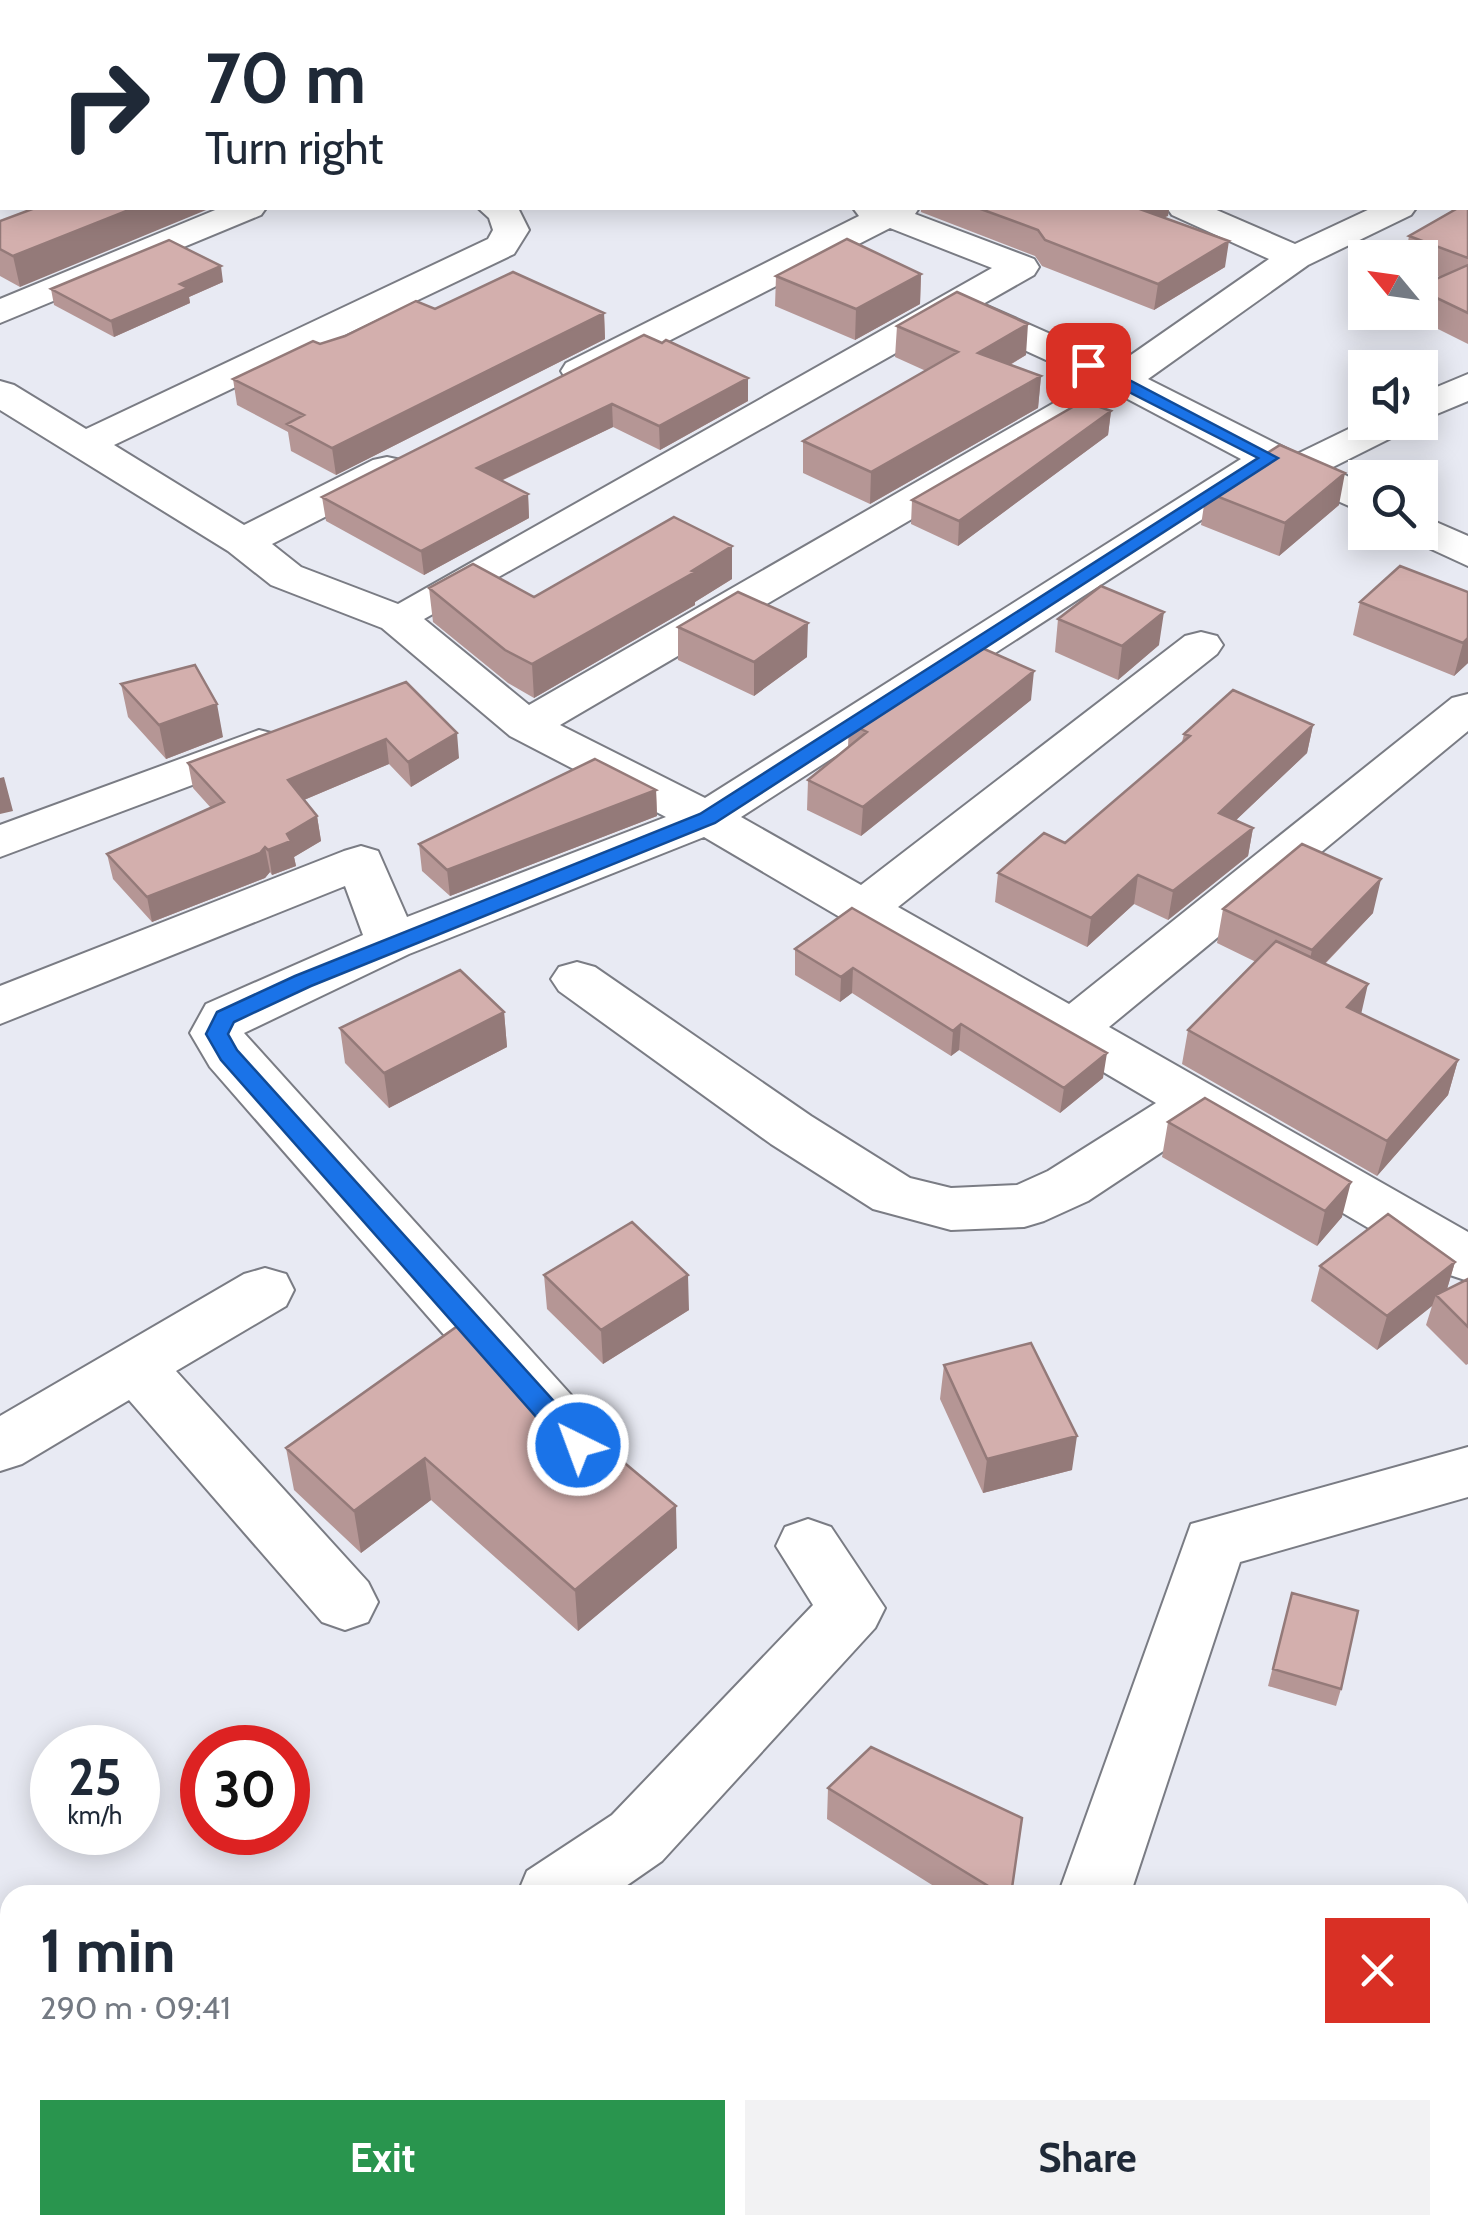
<!DOCTYPE html>
<html lang="en">
<head>
<meta charset="utf-8">
<style>
	:root { --surface:#fff; --page:#f2f2f3; --text:#1f2937; --muted:#747a83; --accent:#29954e }
	body { margin:0; font-family:Cabin,sans-serif; background:var(--page); color:var(--text); height:100vh; display:flex; flex-direction:column; font-size:38px; white-space:nowrap }
	* { box-sizing:border-box; margin:0 }
	p { font-size:32px; color:var(--muted) }
	.icon { flex:none; width:55px; height:55px; fill:none; stroke:currentColor; stroke-width:2; stroke-linecap:round; stroke-linejoin:round }
	.map { position:relative; flex:1; overflow:hidden }
	.panel { position:absolute; left:0px; top:1885px; width:1470px; height:350px; display:flex; flex-direction:column; background:var(--surface); border-radius:30px 30px 0 0; box-shadow:0 5px 25px #0003 }
	.panel>* { flex:none }
	.top-card { position:absolute; left:0px; top:0px; width:1470px; height:210px; box-shadow:0 5px 25px #0003; background:#fff; color:var(--text); overflow:hidden }
	.needle { width:65px; rotate:299deg }
	.controls { position:absolute; left:1348px; top:240px; display:grid; gap:20px }
	.controls a { display:grid; place-items:center; width:90px; height:90px; border-radius:0px; background:var(--surface); box-shadow:0 5px 25px #0003; font-size:50px }
	.speed { position:absolute; left:30px; top:1725px; display:flex; gap:20px; font-size:50px; font-weight:700; text-align:center }
	.speed>* { display:grid; place-content:center; width:130px; height:130px; border-radius:50%; background:var(--surface); box-shadow:0 5px 25px #0003; line-height:1 }
	.speed small { font-size:25px; font-weight:400 }
	.speed .limit { border:15px solid #d22; background:#fff; color:#111 }
	.pin { position:absolute; display:grid; place-items:center; width:85px; height:85px; color:#fff; margin:-42px; border-radius:20px; box-shadow:0 5px 15px #0006 }
	.me { position:absolute; width:110px; margin:-55px; rotate:318deg; stroke-linejoin:round; filter:drop-shadow(0 0 8px #0008) }
	.turn { display:flex; align-items:center; gap:35px; height:210px; padding:0 40px; font-size:45px }
	.turn .icon { width:130px; height:130px; stroke-width:2.5 }
	.turn b { display:block; font-size:70px; line-height:85px }
	.round { display:grid; place-items:center; flex:none; width:105px; height:105px; border-radius:0px; background:var(--page) }
	.headline { display:flex; align-items:center; justify-content:space-between; height:170px; padding:0 40px }
	h1 { font-size:60px; font-weight:700; line-height:75px }
	.button { display:flex; gap:20px; margin-top:auto; padding:20px 40px }
	.button a { flex:1; height:115px; border-radius:0px; background:var(--accent); color:#fff; font-size:40px; font-weight:700; line-height:115px; text-align:center }
	.button a+a { background:var(--page); color:var(--text) }
	.map>svg:first-child { display:block }
	.lines { fill:none; stroke-linecap:round; stroke-linejoin:round }
	.street-casing { stroke:#7a7c84; stroke-width:4 }
	.street { fill:#fff; fill-rule:evenodd }
	.wall { fill:#b59695 }
	.shaded-wall { fill:#947a79 }
	.building { fill:#d3afad; stroke:#947a79; stroke-width:2.5 }
	.route { fill:#1a73e8; stroke:#114b97; stroke-width:2.5 }
</style>
</head>
<body>
<div class="map">
<svg width="1468" height="2235" viewBox="0 0 1468 2235">
	<rect width="100%" height="100%" fill="#e8eaf3"/>
	<g class="lines">
		<g class="street-casing">
			<path id="street" d="M220,208H266L261,215L0,323V299Z
				M478,208H518L529,230L514,254L114,445L244,525L373,460L387,457L401,460L407,469L401,478L272,544L301,567L398,604L992,268L890,228L594,379L580,382L566,379L561,371L566,363L859,216L853,208H919L915,214L1034,259L1039,267L1034,275L983,304L1118,364L1269,259L1172,215L1167,208H1212L1295,244L1372,208H1416L1411,215L1308,265L1148,379L1297,454L1365,421L1412,422L1407,430L1331,468L1365,485V513L1274,473L741,817L861,885L1185,636L1201,632L1217,636L1223,645L1217,654L898,907L1069,1004L1452,698L1468,694V731L1109,1027L1468,1232V1281L1447,1274L1198,1128L1088,1201L1044,1221L1024,1227L951,1230L873,1209L771,1144L559,991L551,979L559,967L577,962L595,967L811,1116L910,1178L951,1188L1017,1185L1048,1171L1156,1103L704,837L409,954L244,1033L600,1427L609,1445L600,1463L578,1470L556,1463L210,1067L190,1033L206,1004L363,935L345,886L0,1024V986L344,851L361,846L378,851L407,917L666,817L510,736L382,628L271,585L228,551L0,410V381L14,385L86,429L488,239L493,230L489,218ZM956,319L1092,381L529,705L424,619ZM1122,396L1241,459L705,798L560,725Z
				M1468,374V401L1420,421V394Z
				M1420,515L1468,536V566L1405,537L1402,532H1420Z
				M259,730L275,734L282,744L275,754L0,857V825Z
				M265,1268L286,1274L294,1290L286,1306L176,1371L368,1582L378,1602L368,1622L345,1630L322,1622L129,1400L22,1464L0,1471V1416L244,1274Z
				M1468,1447V1497L1240,1562L1130,1895H1058L1191,1524Z
				M808,1519L831,1527L885,1608L875,1628L662,1861L613,1895H517L527,1871L612,1815L813,1605L776,1546L785,1527Z
				M1467,2029L1468,2179L1460,2182V2031Z
				M1460,2188L1468,2191V2235H1412L1413,2225H1460Z
				M17,2225H108L104,2235H13Z
				M434,2225H517L521,2235H438Z
				M886,2225H967L963,2235H882Z"/>
		</g>
		<use href="#street" class="street"/>
	</g>
	<path class="wall" d="M1468,201V344L1410,315V312H1420V286L1440,277L1420,270V258H1405L1409,236Z
		M35,208L20,287L0,276V221Z
		M921,208H1169L1168,216L1163,217L1225,267L1154,310L1042,266L1035,256L921,212Z
		M921,274L920,304L855,340L775,306L776,276Z
		M223,282L189,297L190,303L114,337L54,305L51,289Z
		M435,309L604,313L605,339L336,475L291,451L288,432L237,405L233,379L320,344Z
		M897,326L1026,355L1010,365L1041,376L1038,408L870,504L803,473V441L926,371L895,357Z
		M644,335L748,401L660,450L613,427L501,481L528,494L529,518L424,575L326,521L322,497Z
		M1111,411L1108,435L958,546L911,524L912,500Z
		M1206,492L1339,505L1279,556L1201,525Z
		M732,579L695,602V605L534,698L508,683L433,622L429,588L534,597Z
		M1468,592V663L1454,676L1353,635L1360,602Z
		M1058,619L1159,645L1118,680L1055,652Z
		M678,627L807,657L754,696L678,660Z
		M406,682L459,758L411,787L389,764L304,800L317,816L321,841L294,857L296,866L272,875L270,872L265,878L152,922L113,879L107,854L211,808L193,788L188,763Z
		M121,684L223,737L166,759L128,717Z
		M1031,700L861,836L807,810L808,780L848,747L849,723Z
		M1313,725L1307,753L1236,820L1253,828L1248,856L1168,920L1134,904L1087,947L995,902L998,873L1065,843L1182,742L1184,734Z
		M656,790L657,816L450,896L422,871L419,844Z
		M852,908L1103,1078L1060,1113L959,1050L951,1056L852,993L840,1002L795,975V949Z
		M1223,909L1373,913L1325,964L1361,1014L1458,1060L1448,1095L1377,1176L1182,1064L1188,1030L1256,962L1217,943Z
		M504,1012L507,1047L389,1108L345,1063L340,1028Z
		M1168,1122L1342,1217L1317,1246L1162,1157Z
		M1455,1262L1447,1289L1468,1279V1364L1466,1365L1426,1325L1432,1306L1377,1350L1311,1301L1320,1266Z
		M544,1275L689,1310L603,1364L547,1309Z
		M944,1365L1072,1470L983,1493L940,1399Z
		M550,1423L677,1548L578,1631L431,1500L361,1553L294,1490L286,1448Z
		M1292,1593L1341,1689L1336,1706L1268,1686Z
		M828,1788L1011,1895H948L827,1819Z
		M1242,2225H1414L1412,2235H1269Z"/>
	<path class="shaded-wall" d="M2,120V152L0,153V121Z
		M134,208H211L20,287L13,256Z
		M1130,208H1169L1168,216L1127,231Z
		M1229,241L1225,267L1154,310L1158,284Z
		M221,266L223,282L189,297L190,303L114,337L111,321L180,284Z
		M921,274L920,304L855,340L856,309Z
		M604,313L605,339L336,475L332,448Z
		M1028,324L1026,355L976,384L978,353Z
		M1041,376L1038,408L870,504L871,472Z
		M748,378V401L660,450L659,426Z
		M612,404L613,427L479,491L477,468Z
		M1111,411L1108,435L958,546L959,521Z
		M1345,473L1339,505L1279,556L1285,523Z
		M528,494L529,518L424,575L421,551Z
		M732,546V579L695,602V605L534,698L532,664Z
		M1164,612L1159,645L1118,680L1122,646Z
		M808,623L807,657L754,696V662Z
		M1468,638V663L1454,676L1463,643Z
		M1034,671L1031,700L861,836L863,807Z
		M217,704L223,737L166,759L159,725Z
		M1313,725L1307,753L1214,841L1219,813Z
		M457,733L459,758L411,787L408,762Z
		M386,739L389,764L292,805L288,780Z
		M4,777L13,811L0,814V778Z
		M656,790L657,816L450,896L447,870Z
		M317,816L321,841L294,857L296,866L272,875L268,850L287,834Z
		M1253,828L1248,856L1168,920L1173,891Z
		M265,847L270,872L265,878L152,922L147,897Z
		M1138,875L1134,904L1087,947L1091,918Z
		M1381,879L1373,913L1304,985L1312,950Z
		M853,968L852,993L840,1002L841,977Z
		M1368,984L1360,1019L1347,1007Z
		M504,1012L507,1047L389,1108L384,1073Z
		M961,1024L959,1050L951,1056L953,1031Z
		M1107,1053L1103,1078L1060,1113L1064,1088Z
		M1458,1060L1448,1095L1377,1176L1387,1141Z
		M1351,1182L1342,1217L1317,1246L1325,1211Z
		M1455,1262L1445,1296L1436,1295L1432,1306L1377,1350L1387,1316Z
		M688,1275L689,1310L603,1364L601,1330Z
		M1077,1436L1072,1470L983,1493L987,1459Z
		M425,1458L431,1500L361,1553L354,1511Z
		M676,1506L677,1548L578,1631L575,1590Z"/>
	<path class="building" d="M436,0H711L718,2H429Z
		M742,0H1296L1304,2H736Z
		M1315,0H1402L1412,2H1311Z
		M0,9L2,10V88L0,89Z
		M0,101L2,102V120L0,121Z
		M1468,202V258L1409,236L1458,208H1468Z
		M35,208H134L13,256L0,249V221Z
		M978,208H1137L1229,241L1158,284L1045,240L1038,230Z
		M847,239L921,274L856,309L776,276Z
		M169,240L221,266L180,284L188,288L111,321L51,289Z
		M1468,265V313L1420,290V286Z
		M513,272L604,313L332,448L287,424L304,415L233,379L313,341L320,344L345,336L416,301L435,309Z
		M957,292L1028,324L978,353L1041,376L871,472L803,441L958,352L897,326Z
		M644,335L662,343L666,340L748,378L659,426L612,404L477,468L528,494L421,551L322,497Z
		M1083,401L1111,411L959,521L912,500Z
		M1280,445L1345,473L1285,523L1206,492Z
		M674,517L732,546L692,571L695,572L532,664L505,650L429,588L473,564L534,597Z
		M1400,566L1468,592V638L1463,643L1360,602Z
		M1101,586L1164,612L1122,646L1058,619Z
		M738,592L808,623L754,662L678,627Z
		M973,644L1034,671L863,807L808,780L867,732L849,723Z
		M195,665L217,704L159,725L121,684Z
		M406,682L457,733L408,762L386,739L288,780L317,816L287,834L291,841L268,850L265,847L260,853L147,897L107,854L224,802L188,763Z
		M1233,690L1313,725L1219,813L1253,828L1173,891L1138,875L1091,918L998,873L1044,833L1065,843L1190,736L1184,734Z
		M595,759L656,790L447,870L419,844Z
		M1302,844L1381,879L1312,950L1223,909Z
		M852,908L1107,1053L1064,1088L961,1024L953,1031L853,968L841,977L795,949Z
		M1276,941L1368,984L1347,1007L1458,1060L1387,1141L1188,1030Z
		M460,970L504,1012L384,1073L340,1028Z
		M1205,1098L1351,1182L1325,1211L1168,1122Z
		M1388,1214L1455,1262L1387,1316L1320,1266Z
		M632,1222L688,1275L601,1330L544,1275Z
		M1468,1279V1327L1436,1295Z
		M459,1325L550,1423L574,1432L584,1429L676,1506L575,1590L425,1458L354,1511L286,1448Z
		M1031,1343L1077,1436L987,1459L944,1365Z
		M1292,1593L1358,1611L1341,1689L1273,1669Z
		M871,1747L1022,1818L1011,1895H1003L828,1788Z
		M180,2225H366L373,2235H167Z
		M1327,2225H1414L1412,2235H1354Z"/>
	<path class="route" d="M1082,361H1093L1278,458L715,823L311,986L234,1022L228,1034L237,1050L587,1438L590,1445L587,1453L578,1456L568,1453L221,1060L206,1034L217,1012L295,976L700,814L1258,458L1082,368Z"/>
</svg>
<div class="controls">
<a><svg class="needle" viewBox="-14 -14 28 28"><path d="M0-13l5 13h-10z" fill="#e53935"/><path d="M0 13l5-13h-10z" fill="#747a83"/></svg></a>
<a><svg class="icon" aria-label="sound" viewBox="0 0 24 24"><path d="M4 9h4l5-4v14l-5-4H4zM17 9q2 3 0 6"/></svg></a>
<a><svg class="icon" aria-label="search" viewBox="0 0 24 24"><circle cx="10" cy="10" r="6"/><path d="M15 15l6 6"/></svg></a>
</div>
<div class="speed"><div>25<small>km/h</small></div><div class="limit">30</div></div>
<div class="pin" style="left:1088px;top:365px;background:#d93025"><svg class="icon" aria-label="arrive" viewBox="0 0 24 24"><path d="M6 21V4h12l-3 4 3 4H6"/></svg></div>
<svg class="me" style="left:578px;top:1445px" viewBox="-20 -20 40 40"><circle r="17" fill="#1a73e8" stroke="#fff" stroke-width="3"/><path d="M0-11L8 9 0 5-8 9z" fill="#fff"/></svg>
<div class="top-card">
<div class="turn"><svg class="icon" aria-label="right" viewBox="0 0 24 24"><path d="M7 20v-9h11M14 6l5 5-5 5"/></svg><div><b>70 m</b>Turn right</div></div>
</div>
<section class="panel">
<div class="headline"><div><h1>1 min</h1><p>290 m · 09:41</p></div><a class="round" style="background:#d93025;color:#fff"><svg class="icon" aria-label="close" viewBox="0 0 24 24"><path d="M6 6l12 12M18 6L6 18"/></svg></a></div>
<div class="button"><a>Exit</a><a>Share</a></div>
</section>
</div>
</body>
</html>
